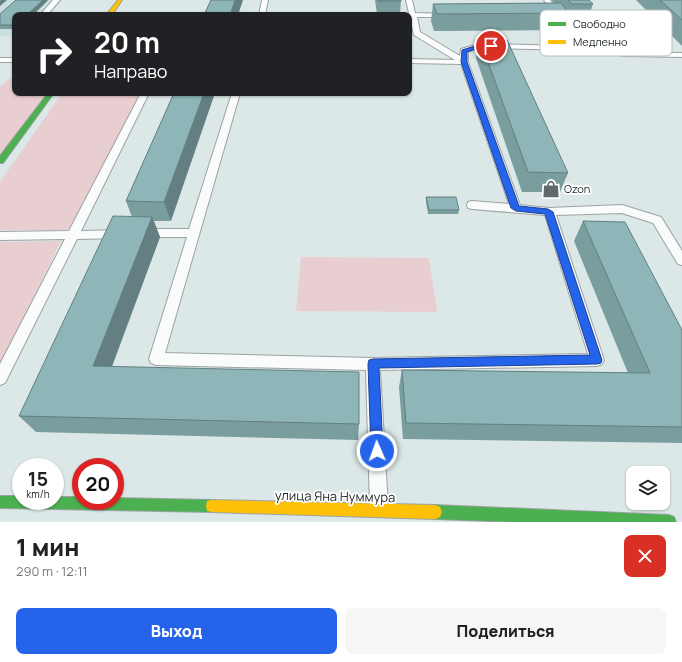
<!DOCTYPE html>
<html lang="ru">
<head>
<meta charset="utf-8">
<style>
	:root { --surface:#fff; --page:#f6f6f6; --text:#222; --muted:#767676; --accent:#2563eb }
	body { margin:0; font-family:Manrope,sans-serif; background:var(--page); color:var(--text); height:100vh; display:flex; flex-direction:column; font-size:15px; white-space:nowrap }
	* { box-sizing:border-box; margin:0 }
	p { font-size:13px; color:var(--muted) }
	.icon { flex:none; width:22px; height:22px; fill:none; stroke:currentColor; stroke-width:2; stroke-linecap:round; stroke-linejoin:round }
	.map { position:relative; height:522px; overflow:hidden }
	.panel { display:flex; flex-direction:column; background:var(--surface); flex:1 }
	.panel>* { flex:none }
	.hud { position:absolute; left:12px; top:12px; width:400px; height:84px; border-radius:8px; box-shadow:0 1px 3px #0004; background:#202124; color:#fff; overflow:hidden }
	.fabs { position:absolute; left:626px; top:466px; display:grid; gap:8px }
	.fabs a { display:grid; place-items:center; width:44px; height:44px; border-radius:8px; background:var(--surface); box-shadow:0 1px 3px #0004; font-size:20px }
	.speed { position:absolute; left:12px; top:458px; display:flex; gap:8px; font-size:20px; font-weight:700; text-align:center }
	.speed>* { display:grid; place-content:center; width:52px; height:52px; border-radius:50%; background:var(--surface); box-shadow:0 1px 3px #0004; line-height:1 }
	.speed small { font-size:10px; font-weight:400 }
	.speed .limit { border:6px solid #d22; background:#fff; color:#111 }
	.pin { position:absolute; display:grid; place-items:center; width:34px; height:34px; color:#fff; margin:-17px; border:2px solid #fff; border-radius:50%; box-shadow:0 1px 4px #0007 }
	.me { position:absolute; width:44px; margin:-22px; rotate:358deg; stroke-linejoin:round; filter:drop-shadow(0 0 3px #0008) }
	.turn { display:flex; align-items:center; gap:14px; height:84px; padding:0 16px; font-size:18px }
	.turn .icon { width:52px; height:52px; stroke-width:2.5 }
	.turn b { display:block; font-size:28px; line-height:34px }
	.round { display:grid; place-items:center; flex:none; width:42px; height:42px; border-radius:8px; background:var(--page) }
	.head { display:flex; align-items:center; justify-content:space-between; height:68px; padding:0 16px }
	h1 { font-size:24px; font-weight:800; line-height:30px }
	.action { display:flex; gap:8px; margin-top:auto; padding:8px 16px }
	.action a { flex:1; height:46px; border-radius:8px; background:var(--accent); color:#fff; font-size:16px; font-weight:800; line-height:46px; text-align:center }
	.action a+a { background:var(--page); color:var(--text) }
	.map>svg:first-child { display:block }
	.built { fill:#cae0e0 }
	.green { fill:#e9ced1 }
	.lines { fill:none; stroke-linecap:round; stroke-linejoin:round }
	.lane-casing { stroke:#9ba3a3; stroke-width:2 }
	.fast-casing { stroke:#9ba3a3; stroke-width:2 }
	.slow-casing { stroke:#9ba3a3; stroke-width:2 }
	.lane { fill:#fafbfb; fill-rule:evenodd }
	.fast { fill:#4caf50; fill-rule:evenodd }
	.slow { fill:#ffc107; fill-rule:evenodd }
	.wall { fill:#7a9d9e }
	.shaded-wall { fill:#637f81 }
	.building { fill:#8eb6b8; stroke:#637f81 }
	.route { fill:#2563eb; stroke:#184099 }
	.labels { text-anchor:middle; stroke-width:3.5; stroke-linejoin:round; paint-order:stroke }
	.poi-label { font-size:11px; fill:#1f2627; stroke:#fff; text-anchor:start }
	.near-street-label { font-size:13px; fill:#1f2627; stroke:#fff }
	.key { fill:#fff; stroke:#bcbebe; stroke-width:1 }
	.key-label { font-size:11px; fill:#1f2627 }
</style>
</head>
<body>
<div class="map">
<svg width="682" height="522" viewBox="0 0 682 522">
	<rect width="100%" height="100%" fill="#dce7e7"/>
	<path class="built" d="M0,0H62L48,15H15V34L0,37Z"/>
	<path class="green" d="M15,75V93H51L0,161V86Z
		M62,93H142L74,230H0V182Z
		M61,241L0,366V242Z
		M301,257L429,258L437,312L296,311Z"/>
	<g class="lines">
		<g class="lane-casing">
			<path id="lane" d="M53,0H60L47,15H40Z
				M262,0H268L265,15H259Z
				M406,0H412L415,13L449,14V16L447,17H417L420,32L460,56L461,49L478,44L575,46L559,21L562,19L564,20L582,46L626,52L682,53V57L626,56L580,50L479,48L468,52V62L520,205L549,208L622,205L661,217L682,251V265L678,264L653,223L622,213L556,215L604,360L602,364L597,366L380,370L388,508L385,514L379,517L373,514L370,508L366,370L156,365L151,363L149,359L187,237H143L139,236L137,233L139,230L143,229H189L232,93H240L165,353L373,358L588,354L545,215L472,209L468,208L467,205L468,202L472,201L509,204L461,64L409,63V59L455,60L414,35Z
				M544,0H550L562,17L561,18H557Z
				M0,58H15V62H0Z
				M141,93H149L81,231L121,230L125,231L127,234L125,237L121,238L77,239L5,383L0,385V364L65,239L0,240V232L69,231Z"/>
		</g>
		<g class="fast-casing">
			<path id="fast" d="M48,93H54L3,163H0V156Z
				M0,496H21V501H55V497H81V501H115V498L212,500L217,501L218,506L217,511L212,512L0,508Z
				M435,505L669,515L674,517L676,522H516L435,519L430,517L428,512L430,507Z"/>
		</g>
		<g class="slow-casing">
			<path id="slow" d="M118,0H122L112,15H106Z
				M212,500L435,505L440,507L442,512L440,517L435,519L212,512L207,511L206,506L207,501Z"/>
		</g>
		<use href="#lane" class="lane"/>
		<use href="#fast" class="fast"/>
		<use href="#slow" class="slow"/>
	</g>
	<path class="wall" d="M16,0H48L33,15H15V29H0V14Z
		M375,0H401L400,14H377Z
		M552,0H589L593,4L587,21H566L563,30L434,31L431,21L433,4L554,3L552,1Z
		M636,0H682V46Z
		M480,40L568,173L560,192H522L476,58Z
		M174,93L171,221H154L160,237L112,367L359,424L358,440L36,432L19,416L132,217L126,201Z
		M426,197L459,210L458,214H428L426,202Z
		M583,221L682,330V443L403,439L399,387L402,370L628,373L574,241Z"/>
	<path class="shaded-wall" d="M1,0H7L0,6V1Z
		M43,0H48L33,15H27Z
		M235,0H243L238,15H230Z
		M204,93H215L171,221L164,202Z
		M152,217L160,237L105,384L93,366Z"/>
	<path class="building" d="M16,0H43L27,15H15V25H0V14Z
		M211,0H235L230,15H204Z
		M378,0H401V1H378Z
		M568,0H589L593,4H572Z
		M660,0H682V20Z
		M561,3L568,13L437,14L433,4Z
		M269,13L403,14V15H268Z
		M480,40H507L568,173L528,172Z
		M174,93H204L164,202L126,201Z
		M426,197H456L459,210H429Z
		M113,216L152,217L93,366L359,372V424L19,416Z
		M583,221L625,222L682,330V427L406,423L402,370L650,373Z"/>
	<path class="route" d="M491,44L493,45V47L478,48L467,52V62L519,206L548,209L553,212L602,360L601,363L597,364L379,368L383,451L381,455L377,457L372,455L371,451L368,364L369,360L373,359L590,355L545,214L516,211L511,208L461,62L462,50L478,45Z"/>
	<defs>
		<g id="shop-bare" transform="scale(1.38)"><path d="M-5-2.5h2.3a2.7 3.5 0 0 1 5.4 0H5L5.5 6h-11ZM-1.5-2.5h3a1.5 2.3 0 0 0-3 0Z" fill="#616a6a" stroke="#fff" stroke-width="2.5" paint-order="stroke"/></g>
	</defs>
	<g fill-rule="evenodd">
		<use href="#shop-bare" x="551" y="189"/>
	</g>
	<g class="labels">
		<g class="poi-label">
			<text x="564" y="193">Ozon</text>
		</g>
		<g class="near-street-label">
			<text transform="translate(335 496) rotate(1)" y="5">улица Яна Нуммура</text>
		</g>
	</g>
	<rect x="540" y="10" width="132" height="46" rx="6" class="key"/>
	<rect x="548" y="22" width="18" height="4" fill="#4caf50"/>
	<rect x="548" y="40" width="18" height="4" fill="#ffc107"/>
	<g class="key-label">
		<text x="573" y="28">Свободно</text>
		<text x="573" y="46">Медленно</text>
	</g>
</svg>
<div class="fabs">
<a><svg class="icon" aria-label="layers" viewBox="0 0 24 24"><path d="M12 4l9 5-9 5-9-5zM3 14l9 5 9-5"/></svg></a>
</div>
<div class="speed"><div>15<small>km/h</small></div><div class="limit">20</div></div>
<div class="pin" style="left:491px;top:46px;background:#d93025"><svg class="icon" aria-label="arrive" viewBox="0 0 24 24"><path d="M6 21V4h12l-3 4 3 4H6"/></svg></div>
<svg class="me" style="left:377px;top:451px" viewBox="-20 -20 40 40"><circle r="17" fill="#2563eb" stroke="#fff" stroke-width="3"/><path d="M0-11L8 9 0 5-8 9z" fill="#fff"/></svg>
<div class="hud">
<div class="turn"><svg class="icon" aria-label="right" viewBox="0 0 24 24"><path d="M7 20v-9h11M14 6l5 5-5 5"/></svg><div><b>20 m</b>Направо</div></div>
</div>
</div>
<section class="panel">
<div class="head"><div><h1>1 мин</h1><p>290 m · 12:11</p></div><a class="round" style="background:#d93025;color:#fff"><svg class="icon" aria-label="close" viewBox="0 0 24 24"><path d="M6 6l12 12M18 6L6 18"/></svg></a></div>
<div class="action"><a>Выход</a><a>Поделиться</a></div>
</section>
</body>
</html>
